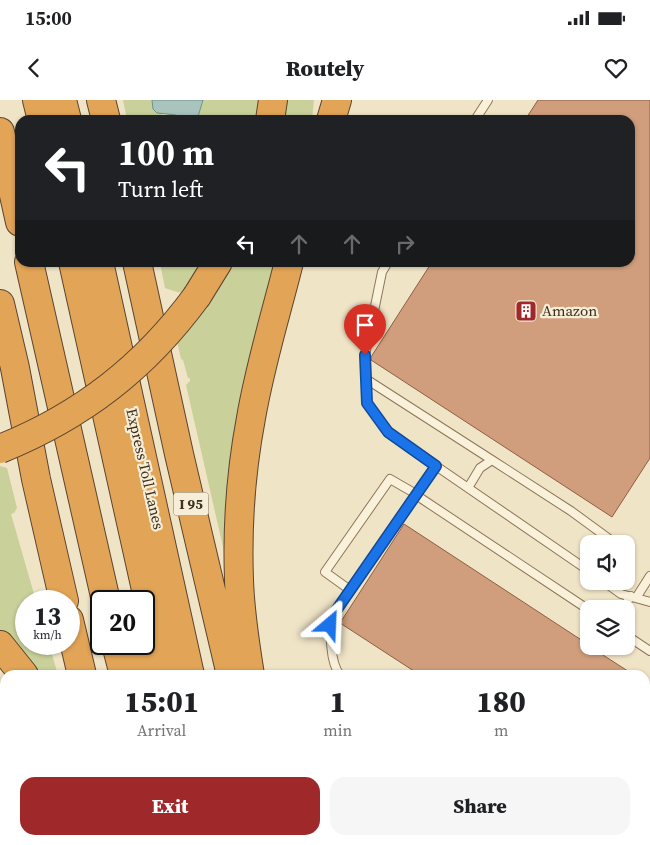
<!DOCTYPE html>
<html lang="en">
<head>
<meta charset="utf-8">
<style>
	:root { --surface:#fff; --page:#f6f6f6; --text:#202124; --muted:#757577; --accent:#9f282a }
	body { margin:0; font-family:"Source Serif 4",serif; background:var(--page); color:var(--text); height:100vh; display:flex; flex-direction:column; font-size:19px; white-space:nowrap }
	* { box-sizing:border-box; margin:0 }
	p { font-size:16px; color:var(--muted) }
	.icon { flex:none; width:28px; height:28px; fill:none; stroke:currentColor; stroke-width:2; stroke-linecap:round; stroke-linejoin:round }
	.map { position:relative; flex:1; overflow:hidden }
	.details { position:absolute; left:0px; top:570px; width:650px; height:175px; display:flex; flex-direction:column; background:var(--surface); border-radius:15px 15px 0 0; box-shadow:0 1px 4px #0004 }
	.details>* { flex:none }
	.banner { position:absolute; left:15px; top:15px; width:620px; height:152px; border-radius:15px; box-shadow:0 1px 4px #0004; background:#202124; color:#fff; overflow:hidden }
	.fabs { position:absolute; left:580px; top:435px; display:grid; gap:10px }
	.fabs a { display:grid; place-items:center; width:55px; height:55px; border-radius:10px; background:var(--surface); box-shadow:0 1px 4px #0004; font-size:25px }
	.speed { position:absolute; left:15px; top:490px; display:flex; gap:10px; font-size:25px; font-weight:700; text-align:center }
	.speed>* { display:grid; place-content:center; width:65px; height:65px; border-radius:50%; background:var(--surface); box-shadow:0 1px 4px #0004; line-height:1 }
	.speed small { font-size:12px; font-weight:400 }
	.speed .limit { border:2px solid #111; border-radius:8px; background:#fff; color:#111 }
	.pin { position:absolute; display:grid; place-items:center; width:42px; height:42px; color:#fff; margin:-51px -21px; border-radius:50% 50% 50% 0; rotate:-45deg; box-shadow:0 0 5px #0007 }
	.pin .icon { rotate:45deg }
	.me { position:absolute; width:55px; margin:-28px; rotate:26deg; stroke-linejoin:round; filter:drop-shadow(0 0 4px #0008) }
	.turn { display:flex; align-items:center; gap:18px; height:105px; padding:0 20px; font-size:22px }
	.turn .icon { width:65px; height:65px; stroke-width:2.5 }
	.turn b { display:block; font-size:35px; line-height:42px }
	.lanes { display:flex; align-items:center; height:48px; padding:0 20px; background:#0003; justify-content:center; gap:25px; direction:ltr }
	.lanes .off { opacity:.35 }
	.eta { display:flex; justify-content:space-evenly; align-items:center; height:85px; text-align:center }
	.eta b { font-size:30px; font-weight:800; line-height:35px }
	.cta { display:flex; gap:10px; margin-top:auto; padding:10px 20px }
	.cta a { flex:1; height:58px; border-radius:15px; background:var(--accent); color:#fff; font-size:20px; font-weight:800; line-height:58px; text-align:center }
	.cta a+a { background:var(--page); color:var(--text) }
	.status { display:flex; justify-content:space-between; align-items:center; height:35px; padding:0 25px; background:var(--surface); direction:ltr }
	.status svg { height:14px; fill:currentColor }
	header { display:flex; justify-content:space-between; align-items:center; height:65px; padding:0 20px; background:var(--surface); font-size:22px; font-weight:800 }
	.map>svg:first-child { display:block }
	.green { fill:#c9d09a }
	.water { fill:#a8c4bc; stroke:#6e938a }
	.building { fill:#d09e7c; stroke:#8e5e40 }
	.lines { fill:none; stroke-linecap:round; stroke-linejoin:round }
	.lane-casing { stroke:#8d765b; stroke-width:10 }
	.highway-casing { stroke:#5b442f; stroke-width:30 }
	.lane { stroke:#faf1db; stroke-width:8 }
	.highway { stroke:#e2a456; stroke-width:28 }
	.highway-bridge-casing { stroke:#5b442f; stroke-width:30; stroke-linecap:butt }
	.highway-bridge { stroke:#e2a456; stroke-width:28 }
	.route-casing { stroke:#114b97; stroke-width:12 }
	.route { stroke:#1a73e8; stroke-width:9 }
	.labels { text-anchor:middle; stroke-width:4.5; stroke-linejoin:round; paint-order:stroke }
	.shield { fill:#f7eed7; stroke:#756856; stroke-width:1 }
	.shield-label { font-size:14px; font-weight:bold; fill:#3d2e1f }
	.poi-label { font-size:15px; fill:#3d2e1f; stroke:#f7eed7; text-anchor:start }
	.street-label { font-size:15px; fill:#3d2e1f; stroke:#f7eed7 }
</style>
</head>
<body>
<div class="status"><b>15:00</b><svg viewBox="0 0 49 12"><path d="M0 12V9h3v3zM5 12V6h3v6zM10 12V3h3v9zM15 12V0h3v12zM26 1h20v11H26zM47 4h2v5h-2z"/></svg></div>
<header><svg class="icon" aria-label="back" viewBox="0 0 24 24"><path d="M15 5l-7 7 7 7"/></svg>Routely<svg class="icon" aria-label="heart" viewBox="0 0 24 24"><path d="M12 20l-8-8c-3-5 5-10 8-4 3-6 11-1 8 4z"/></svg></header>
<div class="map">
<svg width="650" height="745" viewBox="0 0 650 745">
	<rect width="100%" height="100%" fill="#f0e4c7"/>
	<path class="green" d="M123,0H152C153,8 154,13 162,14L163,20H127Z
		M203,0H262L259,20H197Z
		M280,0H314L312,20H277Z
		M160,163H203L185,193L177,192L165,188Z
		M226,163H280L226,460L186,285L190,281V278H188L183,260L181,259L176,237Z
		M0,366L7,368L17,408L14,413L11,414L36,501H26V544H49L58,575H32L0,534Z"/>
	<path class="water" d="M152,0H203L197,20H183L176,15L157,13L153,9Z"/>
	<path class="building" d="M538,0H650V358L612,417L371,260V257L432,162H630V20H525Z
		M404,424L589,545V546L634,575H420L340,523Z"/>
	<g class="lines">
		<g class="lane-casing">
			<path id="lane" d="M475,20L488,0
				M388,162L382,172L365,255L367,303L388,333L589,471
				M366,279L492,360
				M436,366L416,394L422,399L589,510
				M468,388L480,368L492,360L571,411L612,441V444
				M603,481L621,494L650,502
				M636,498L650,476
				M622,509L631,496
				M626,535L650,551
				M340,575C330,563 329,530 333,515L416,394L390,379L325,472L350,490
				M0,641L5,645
				M0,683L5,677
				M574,740L582,745"/>
		</g>
		<g class="highway-casing">
			<path id="highway" d="M37,0L42,20
				M62,0L67,20
				M101,0L106,20
				M270,20L273,0
				M331,20L337,0
				M0,32L20,122
				M29,162L106,501
				M73,162L165,575
				M99,162L190,575
				M137,162L179,354L231,575
				M197,196L218,162
				M0,204L15,268L36,379L64,501
				M69,520L82,575
				M116,544L124,575
				M138,544L144,575
				M0,545L24,575
				M250,575C245,544 240,512 239,480C237,426 241,371 251,318C260,265 276,214 289,162
				M101,740L103,745
				M124,740L125,745
				M165,740L166,745
				M202,740L203,745
				M223,740L224,745
				M262,740L263,745"/>
		</g>
		<use href="#lane" class="lane"/>
		<use href="#highway" class="highway"/>
		<g class="highway-bridge-casing">
			<path id="highway-bridge" d="M0,349C82,316 145,267 197,196"/>
		</g>
		<use href="#highway-bridge" class="highway-bridge"/>
	</g>
	<g class="lines">
		<g class="route-casing">
			<path id="route" d="M330,525L333,515L436,366L388,332L367,303L365,255"/>
		</g>
		<use href="#route" class="route"/>
	</g>
	<defs>
		<g id="building-square" transform="scale(1.125)"><rect x="-9" y="-9" width="18" height="18" rx="4" fill="#9f282a" stroke="#f7eed7"/><path d="M-4-6H4V6H1V3H-1V6H-4ZM-2.5-4.3h1.7v1.8h-1.7ZM.8-4.3h1.7v1.8H.8ZM-2.5-1h1.7V.8h-1.7ZM.8-1h1.7V.8H.8Z" fill="#fff"/></g>
	</defs>
	<g fill-rule="evenodd">
		<use href="#building-square" x="526" y="211"/>
	</g>
	<g class="labels">
		<rect class="shield" x="173.5" y="392.5" width="35" height="23" rx="4"/>
		<g class="shield-label">
			<text x="191" y="409">I 95</text>
		</g>
		<g class="poi-label">
			<text x="542" y="216">Amazon</text>
		</g>
		<g class="street-label">
			<text transform="translate(145 369) rotate(77)" y="5">Express Toll Lanes</text>
		</g>
	</g>
</svg>
<div class="fabs">
<a><svg class="icon" aria-label="sound" viewBox="0 0 24 24"><path d="M4 9h4l5-4v14l-5-4H4zM17 9q2 3 0 6"/></svg></a>
<a><svg class="icon" aria-label="layers" viewBox="0 0 24 24"><path d="M12 4l9 5-9 5-9-5zM3 14l9 5 9-5"/></svg></a>
</div>
<div class="speed"><div>13<small>km/h</small></div><div class="limit">20</div></div>
<div class="pin" style="left:365px;top:255px;background:#d93025"><svg class="icon" aria-label="arrive" viewBox="0 0 24 24"><path d="M6 21V4h12l-3 4 3 4H6"/></svg></div>
<svg class="me" style="left:330px;top:525px" viewBox="-20 -20 40 40"><path d="M0-17L14 15 0 8-14 15z" fill="#1a73e8" stroke="#fff" stroke-width="4"/></svg>
<div class="banner">
<div class="turn"><svg class="icon" aria-label="left" viewBox="0 0 24 24"><path d="M17 20v-9H6M10 6l-5 5 5 5"/></svg><div><b>100 m</b>Turn left</div></div>
<div class="lanes"><svg class="icon" aria-label="left" viewBox="0 0 24 24"><path d="M17 20v-9H6M10 6l-5 5 5 5"/></svg><svg class="icon off" aria-label="ahead" viewBox="0 0 24 24"><path d="M12 20V5M6 11l6-6 6 6"/></svg><svg class="icon off" aria-label="ahead" viewBox="0 0 24 24"><path d="M12 20V5M6 11l6-6 6 6"/></svg><svg class="icon off" aria-label="right" viewBox="0 0 24 24"><path d="M7 20v-9h11M14 6l5 5-5 5"/></svg></div>
</div>
<section class="details">
<div class="eta">
<div><b>15:01</b><p>Arrival</p></div>
<div><b>1</b><p>min</p></div>
<div><b>180</b><p>m</p></div>
</div>
<div class="cta"><a>Exit</a><a>Share</a></div>
</section>
</div>
</body>
</html>
